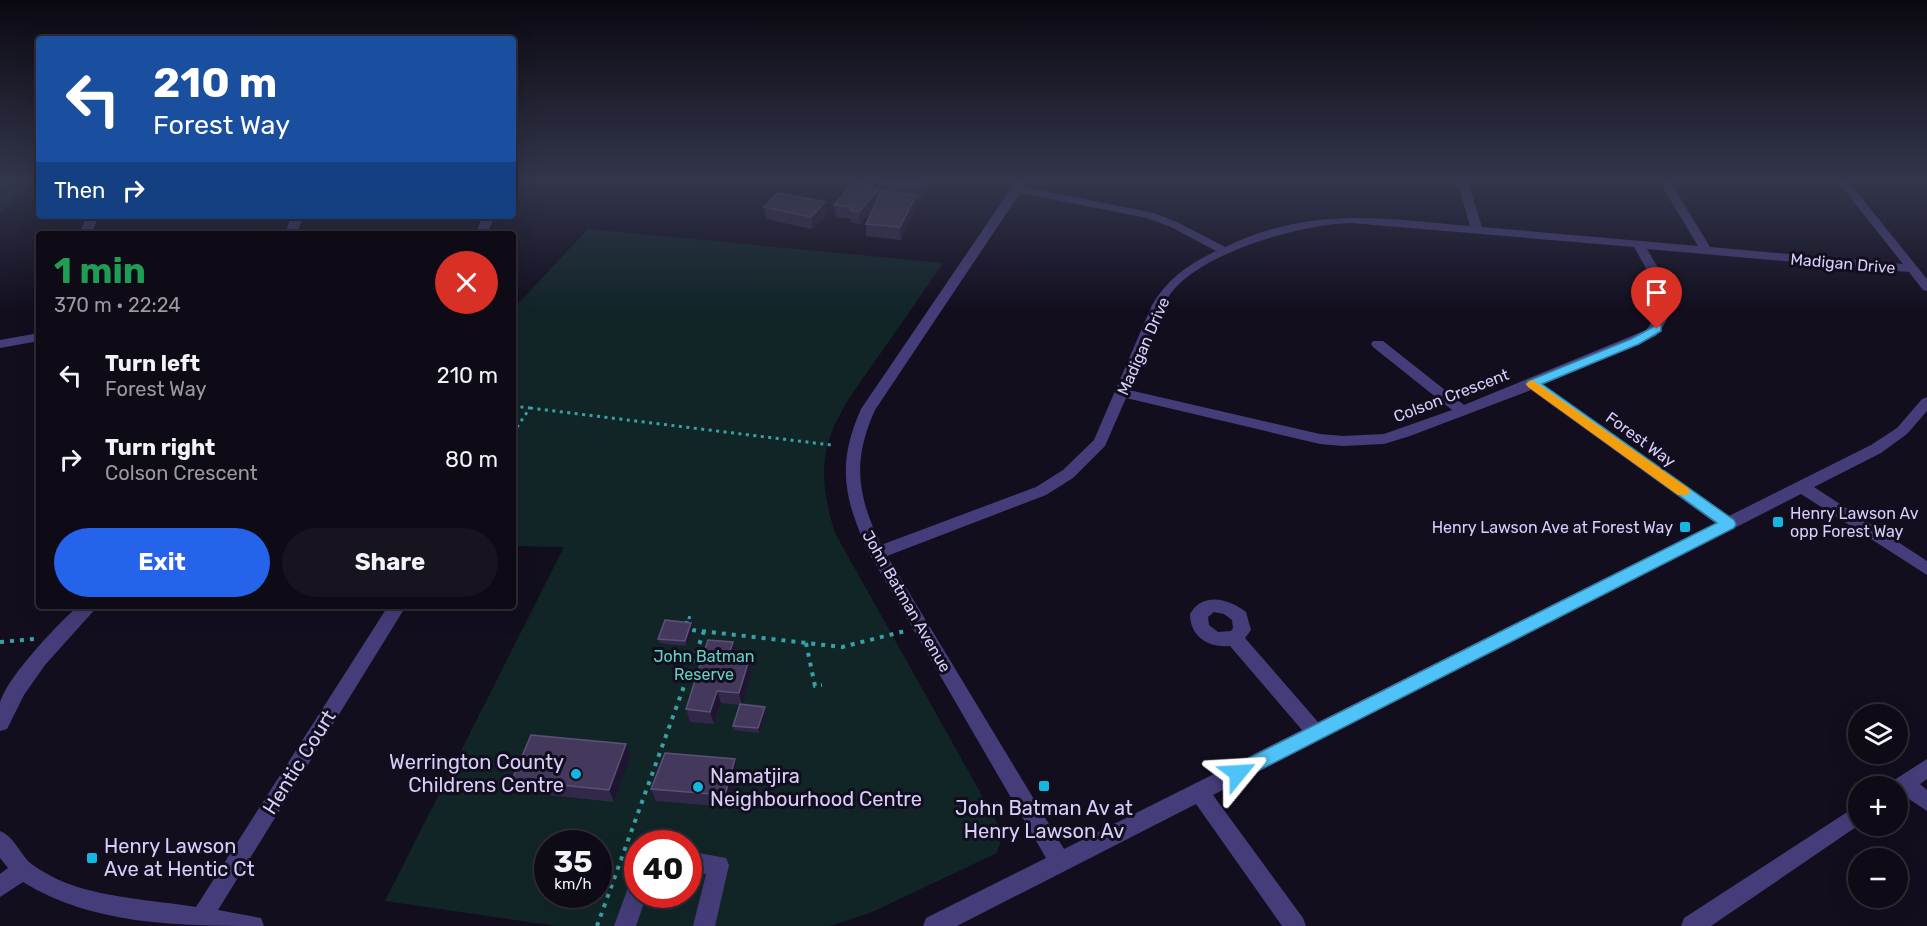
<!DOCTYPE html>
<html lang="en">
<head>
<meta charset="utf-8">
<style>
	:root { --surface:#0e0a16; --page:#17131f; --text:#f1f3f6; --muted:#9b9aa1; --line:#2e2b35; --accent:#2563eb }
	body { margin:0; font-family:Rubik,sans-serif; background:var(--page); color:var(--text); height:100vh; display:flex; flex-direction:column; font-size:22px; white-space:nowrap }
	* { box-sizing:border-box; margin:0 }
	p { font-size:20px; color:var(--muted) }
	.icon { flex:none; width:33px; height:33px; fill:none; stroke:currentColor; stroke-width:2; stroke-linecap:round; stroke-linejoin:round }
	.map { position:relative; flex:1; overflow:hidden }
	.drawer { position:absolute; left:36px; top:231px; width:480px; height:378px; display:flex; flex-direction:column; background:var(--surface); border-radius:6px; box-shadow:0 6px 24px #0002,0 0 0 2px var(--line) }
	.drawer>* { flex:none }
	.guide { position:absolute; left:36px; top:36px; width:480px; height:183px; border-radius:6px; box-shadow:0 6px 24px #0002,0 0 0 2px var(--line); background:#1a4fa0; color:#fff; overflow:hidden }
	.fabs { position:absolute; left:1848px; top:704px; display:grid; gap:12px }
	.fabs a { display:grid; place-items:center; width:60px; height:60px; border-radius:50%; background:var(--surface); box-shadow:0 6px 24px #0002,0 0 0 2px var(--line); font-size:30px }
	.speed { position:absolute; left:534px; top:830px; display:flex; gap:12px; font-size:30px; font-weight:700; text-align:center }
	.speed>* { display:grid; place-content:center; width:78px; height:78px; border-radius:50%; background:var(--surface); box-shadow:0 6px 24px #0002,0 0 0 2px var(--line); line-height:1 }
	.speed small { font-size:15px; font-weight:400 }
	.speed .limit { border:9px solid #d22; background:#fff; color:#111 }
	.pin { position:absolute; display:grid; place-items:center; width:51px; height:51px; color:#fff; margin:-62px -26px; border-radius:50% 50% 50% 0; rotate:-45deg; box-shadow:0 0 6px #0007 }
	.pin .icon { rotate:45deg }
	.me { position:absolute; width:66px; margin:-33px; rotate:63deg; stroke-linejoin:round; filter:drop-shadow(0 0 4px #0008) }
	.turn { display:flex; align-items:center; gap:21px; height:126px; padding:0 18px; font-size:27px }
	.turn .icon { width:78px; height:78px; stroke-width:2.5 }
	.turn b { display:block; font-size:42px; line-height:51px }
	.then { display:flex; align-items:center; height:57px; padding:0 18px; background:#0003; gap:12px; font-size:22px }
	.round { display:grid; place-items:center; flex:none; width:63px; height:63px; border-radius:32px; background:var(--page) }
	.overview { display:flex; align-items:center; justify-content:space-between; height:102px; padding:0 18px }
	h1 { font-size:36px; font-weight:700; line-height:45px; color:#1e9e55 }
	.action { display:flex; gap:12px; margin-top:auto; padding:12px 18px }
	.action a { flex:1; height:69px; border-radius:36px; background:var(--accent); color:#fff; font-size:24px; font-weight:700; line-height:69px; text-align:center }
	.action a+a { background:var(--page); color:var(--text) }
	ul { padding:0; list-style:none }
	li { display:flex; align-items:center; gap:18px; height:84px; padding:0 18px }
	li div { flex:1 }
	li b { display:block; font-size:22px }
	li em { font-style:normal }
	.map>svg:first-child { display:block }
	.green { fill:#112527; fill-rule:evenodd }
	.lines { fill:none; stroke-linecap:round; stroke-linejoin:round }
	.path-far1 { stroke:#37a1a6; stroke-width:3; stroke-dasharray:3 4.5; stroke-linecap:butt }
	.path { stroke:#37a1a6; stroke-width:4; stroke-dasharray:4 6; stroke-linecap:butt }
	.minor { fill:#453d79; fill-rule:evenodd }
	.wall { fill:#32284a }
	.shaded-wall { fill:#1e1631 }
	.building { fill:#44395d; stroke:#5b5176; stroke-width:1.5 }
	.route { fill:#4fc3f7; stroke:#337fa1; stroke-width:1.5 }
	.slow { fill:#f59e0b }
	.poi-dot { fill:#13b7e2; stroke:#120e1e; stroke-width:2 }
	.labels { text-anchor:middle; stroke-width:6; stroke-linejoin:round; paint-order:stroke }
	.street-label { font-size:16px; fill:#d8cefb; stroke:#120e1e }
	.poi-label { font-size:16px; fill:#d8cefb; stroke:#120e1e; text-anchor:start }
	.park-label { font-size:16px; fill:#61d4c4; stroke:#120e1e }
	.near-street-label { font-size:20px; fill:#d8cefb; stroke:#120e1e }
	.near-poi-label { font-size:20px; fill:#d8cefb; stroke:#120e1e; text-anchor:start }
</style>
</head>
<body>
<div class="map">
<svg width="1927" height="926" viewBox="0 0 1927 926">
	<rect width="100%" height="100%" fill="#120e1e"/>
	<path class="green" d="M0,181H18L12,187L24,189L0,213Z
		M588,229L943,263C922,294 900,325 878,357C832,422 809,451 835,533L1003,833L997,853L870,913L829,926H557L385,901L564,547L513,546V309ZM548,843H598V894H548ZM638,843H688V894H638Z"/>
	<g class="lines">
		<path class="path-far1" d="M513,406L530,408L513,433
			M530,408L831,445
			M689,619L690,615"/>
		<path class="path" d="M686,625L689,617
			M692,630L842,647L905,631
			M0,642L34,639
			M806,643L815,686L822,685
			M597,926L704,631"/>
		<path class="minor" d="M1016,181H1027L1023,187L1154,213L1179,223L1225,247C1311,206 1380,218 1470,226L1457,181H1468L1482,227L1698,246L1659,181H1670L1710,247L1903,264L1837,181H1848L1927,279V291L1923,290L1909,272L1647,249C1665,280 1684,303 1656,336L1542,385L1729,516L1871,445L1897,428L1922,399L1927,397V411L1907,434L1881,453L1814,487L1927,561V575L1801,494L1213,795L1303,918L1306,926H1282L1196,804L957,926H923L926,918L1046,858L869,553C844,499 836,465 861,409ZM1020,193L1147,218L1171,227L1216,251C1189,264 1167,279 1152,305L1094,440L1063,470L1036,487L881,545C857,495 852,461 875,410ZM1351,223L1634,247C1649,274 1670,303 1646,330L1464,405L1383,341H1373L1371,344L1373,347L1452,410L1384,434L1343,436L1320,434L1129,390C1141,362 1154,317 1171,293C1202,252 1301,224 1351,223ZM1531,390L1715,523L1318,722L1245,638L1251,630L1246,612C1230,599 1203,591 1190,614C1190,637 1209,648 1230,646L1302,730L1064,849L887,556L1046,495L1073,478L1105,446L1126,398L1320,444L1343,446L1384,444L1410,436ZM1214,612L1224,614L1232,620L1233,628L1231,631L1218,632L1209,625L1208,617Z
			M87,216H99L91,234H79Z
			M291,216H303L297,234H285Z
			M483,216H495L487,234H475Z
			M39,333V341L0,348V340Z
			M78,606H98L45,665L24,695L7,729L0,731C0,723 0,712 0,703C7,677 57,625 78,606Z
			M388,606H406L218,910L261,918L264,926C183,926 93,926 23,882L0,897V874L8,868L0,858V831C13,836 19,851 28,861C34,867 44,872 51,876C88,897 154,900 196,907Z
			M1927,759V779L1920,784L1927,790V811L1903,795L1898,797V786H1889L1891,782Z
			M1858,805L1859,825L1711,926H1681L1684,918Z
			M688,851L726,858L729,865L715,926H693L706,874L688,871Z
			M638,879V894H647L636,926H614L630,882Z"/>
	</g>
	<path class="wall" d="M874,182H929V186L920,200H916V207L901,240L866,236V224L871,212L860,224L851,222V219L836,217L834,205L872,185V189L879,195L880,193L878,182Z
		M764,207L826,215L812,229L766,219Z
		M693,627L687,646L660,643L658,639Z
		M736,655L734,662L751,676L742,704L766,711L759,733L734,730L733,726L740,705L721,703L714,724L690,722L686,709Z
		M626,744L631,756L614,802L519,792L512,780Z
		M735,759L739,772L729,807L656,801L651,789Z"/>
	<path class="shaded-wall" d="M924,182H929V186L920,200L919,188Z
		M872,185L873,197L878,190L879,202L860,224L859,212L869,189Z
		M916,195V207L901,240L900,227Z
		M825,202L826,215L812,229L811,217Z
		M691,623L693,627L687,646L685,641Z
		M733,642L736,655L730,674L727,661Z
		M748,663L751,676L742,705L739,693Z
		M717,691L721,703L714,724L710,712Z
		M765,707L766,711L759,733L758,728Z
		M626,744L631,756L614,802L609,790Z
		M735,759L739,772L729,807L725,795Z"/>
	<path class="building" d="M854,182L872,185L869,189L878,190L859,212L850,210L852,207L834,205Z
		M880,182H924L919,188Z
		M881,191L916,195L900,227L866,224Z
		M778,193L825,202L811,217L764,207Z
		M665,620L691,623L685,641L658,639Z
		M708,640L733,642L727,661L748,663L739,693L717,691L710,712L686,709Z
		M740,704L765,707L758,728L733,726Z
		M531,735L626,744L609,790L512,780Z
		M665,753L735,759L725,795L651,789Z"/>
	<linearGradient id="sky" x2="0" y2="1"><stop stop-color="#0a0810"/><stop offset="0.58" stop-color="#33364c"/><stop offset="1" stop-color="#33364c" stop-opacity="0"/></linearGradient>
	<rect width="1927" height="311" fill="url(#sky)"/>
	<path class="route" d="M1657,325L1661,326V331L1639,344L1542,384L1734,520L1736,524L1734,528L1244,778L1238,781L1231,778L1229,773L1231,767L1717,523L1526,384L1528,381L1631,339Z"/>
	<path class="slow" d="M1532,380L1688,488L1690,492L1688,495H1678L1528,387L1526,384Z"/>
	<g class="poi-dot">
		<rect x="1772" y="516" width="12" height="12" rx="3"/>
		<rect x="1679" y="521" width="12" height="12" rx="3"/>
		<circle cx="576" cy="774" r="6"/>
		<rect x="1038" y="780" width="12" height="12" rx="3"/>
		<circle cx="698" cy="787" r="6"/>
		<rect x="86" y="852" width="12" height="12" rx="3"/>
	</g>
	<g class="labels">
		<g class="street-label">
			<text transform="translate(1843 263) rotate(5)" y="6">Madigan Drive</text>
			<text transform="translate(1143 346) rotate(-66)" y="6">Madigan Drive</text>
			<text transform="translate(1451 395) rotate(-21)" y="6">Colson Crescent</text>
			<text transform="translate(1641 439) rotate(36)" y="6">Forest Way</text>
			<text transform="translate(907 601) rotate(60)" y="6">John Batman Avenue</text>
		</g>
		<g class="poi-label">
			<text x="1790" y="519">Henry Lawson Av<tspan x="1790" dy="18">opp Forest Way</tspan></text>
			<text x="1673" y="533" text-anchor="end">Henry Lawson Ave at Forest Way</text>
		</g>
		<g class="park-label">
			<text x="704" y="662">John Batman<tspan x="704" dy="18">Reserve</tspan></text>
		</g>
		<g class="near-street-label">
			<text transform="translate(299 762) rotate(-58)" y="7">Hentic Court</text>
		</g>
		<g class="near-poi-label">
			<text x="564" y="769" text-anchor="end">Werrington County<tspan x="564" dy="23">Childrens Centre</tspan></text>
			<text x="710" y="783">Namatjira<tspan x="710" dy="23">Neighbourhood Centre</tspan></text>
			<text x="1044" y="815" text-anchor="middle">John Batman Av at<tspan x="1044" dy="23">Henry Lawson Av</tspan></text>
			<text x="104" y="853">Henry Lawson<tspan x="104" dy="23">Ave at Hentic Ct</tspan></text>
		</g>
	</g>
</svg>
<div class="fabs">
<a><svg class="icon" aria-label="layers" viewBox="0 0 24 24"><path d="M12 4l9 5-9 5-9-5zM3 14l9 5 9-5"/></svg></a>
<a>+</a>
<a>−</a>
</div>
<div class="speed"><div>35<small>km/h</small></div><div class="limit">40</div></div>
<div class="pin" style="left:1657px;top:329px;background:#d93025"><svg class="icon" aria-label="arrive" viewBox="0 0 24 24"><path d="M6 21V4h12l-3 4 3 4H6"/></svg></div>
<svg class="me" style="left:1238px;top:773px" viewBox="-20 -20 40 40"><path d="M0-17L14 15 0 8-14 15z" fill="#4fc3f7" stroke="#fff" stroke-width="4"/></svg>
<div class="guide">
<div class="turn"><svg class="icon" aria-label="left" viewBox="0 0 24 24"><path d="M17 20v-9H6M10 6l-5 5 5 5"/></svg><div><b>210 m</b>Forest Way</div></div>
<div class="then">Then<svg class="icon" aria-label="right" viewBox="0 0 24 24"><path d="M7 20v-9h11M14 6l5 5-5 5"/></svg></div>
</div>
<section class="drawer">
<div class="overview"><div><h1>1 min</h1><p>370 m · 22:24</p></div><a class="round" style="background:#d93025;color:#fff"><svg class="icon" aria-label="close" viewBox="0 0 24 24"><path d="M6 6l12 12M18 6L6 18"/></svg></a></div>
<ul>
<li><svg class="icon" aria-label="left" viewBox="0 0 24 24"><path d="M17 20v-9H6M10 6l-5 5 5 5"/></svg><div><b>Turn left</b><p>Forest Way</p></div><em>210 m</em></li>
<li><svg class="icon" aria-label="right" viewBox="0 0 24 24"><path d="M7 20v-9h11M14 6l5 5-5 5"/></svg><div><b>Turn right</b><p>Colson Crescent</p></div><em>80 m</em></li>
</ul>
<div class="action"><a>Exit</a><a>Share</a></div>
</section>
</div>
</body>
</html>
